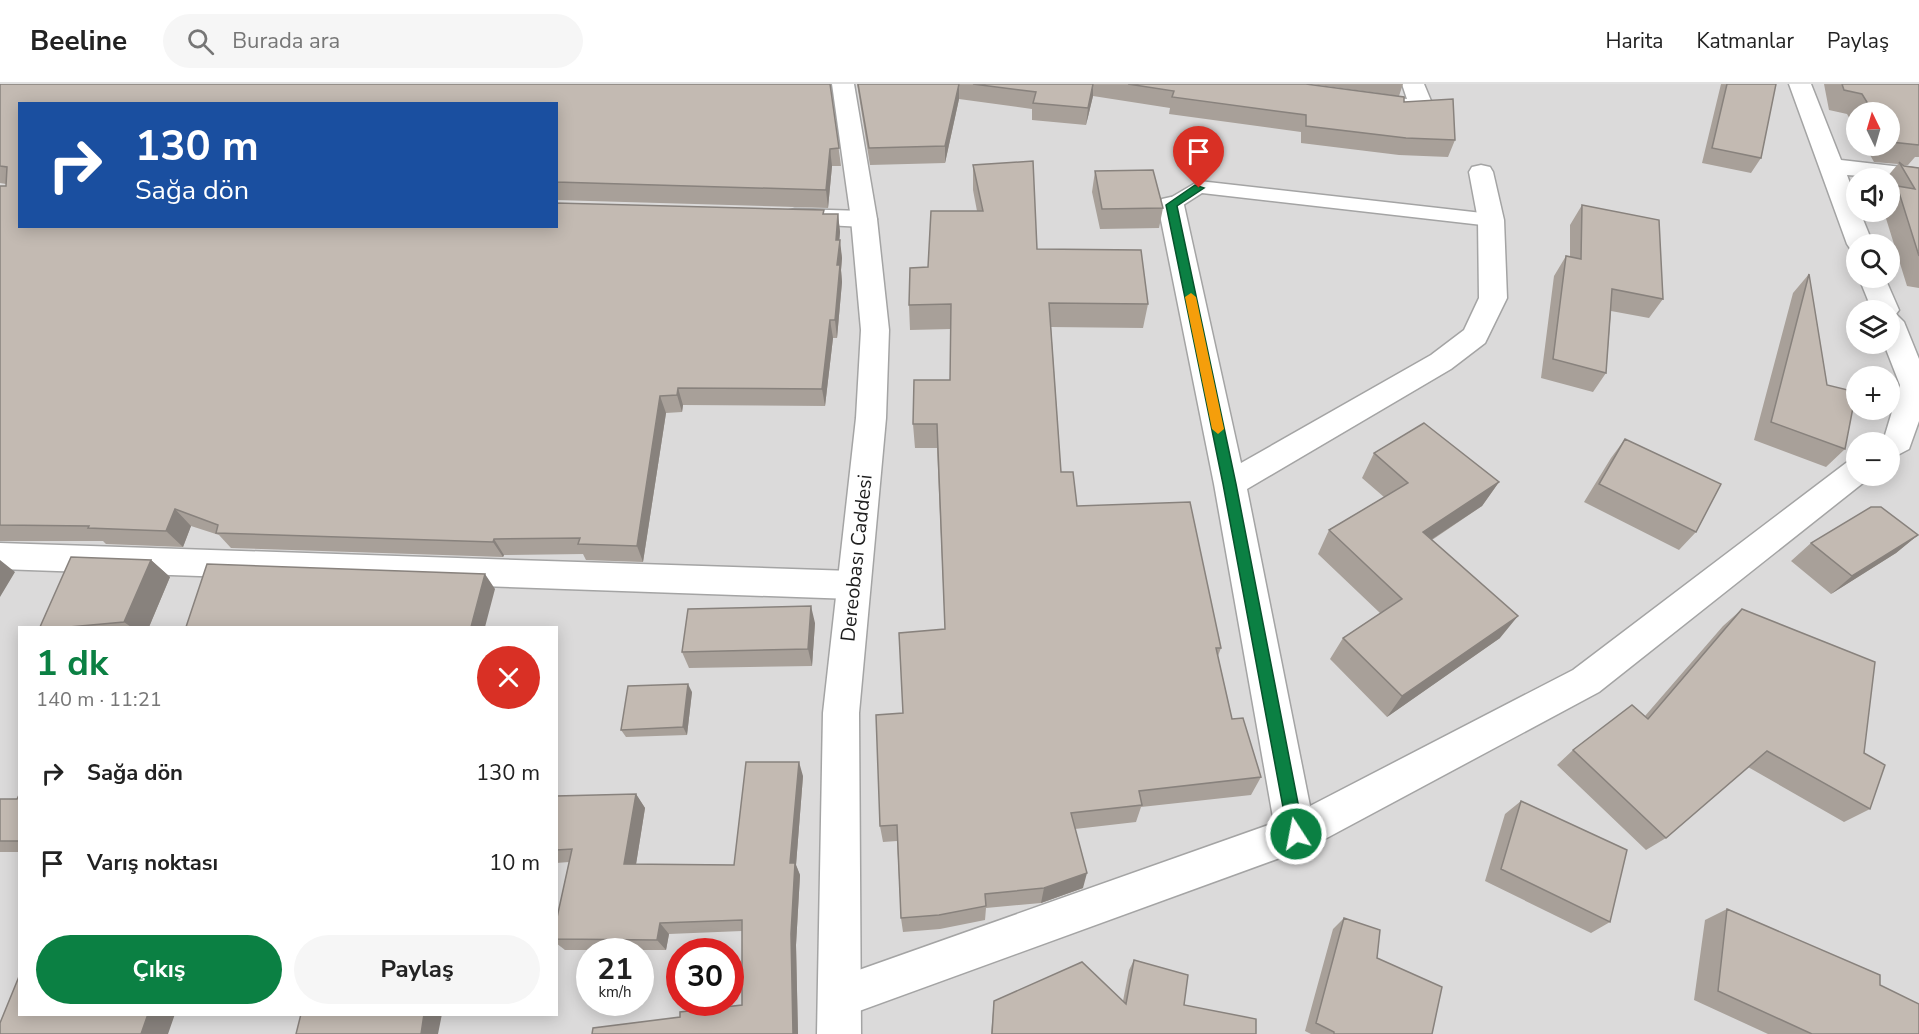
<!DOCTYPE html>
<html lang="tr">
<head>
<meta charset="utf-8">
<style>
	:root { --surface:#fff; --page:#f6f6f6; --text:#222; --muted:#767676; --line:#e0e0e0; --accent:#0b8043 }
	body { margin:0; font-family:"Nunito Sans",sans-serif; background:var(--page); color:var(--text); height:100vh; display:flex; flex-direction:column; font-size:22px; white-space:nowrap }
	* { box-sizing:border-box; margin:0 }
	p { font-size:20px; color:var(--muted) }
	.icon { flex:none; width:33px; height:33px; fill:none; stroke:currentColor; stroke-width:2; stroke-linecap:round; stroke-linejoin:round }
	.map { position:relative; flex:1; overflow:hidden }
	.panel { position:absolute; left:18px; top:542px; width:540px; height:390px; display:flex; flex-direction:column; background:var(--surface); border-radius:0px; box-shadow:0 3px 15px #0003 }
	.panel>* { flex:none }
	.top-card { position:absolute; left:18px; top:18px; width:540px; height:126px; border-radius:0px; box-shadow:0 3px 15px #0003; background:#1a4fa0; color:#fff; overflow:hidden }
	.needle { width:39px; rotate:355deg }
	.controls { position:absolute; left:1846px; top:18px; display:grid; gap:12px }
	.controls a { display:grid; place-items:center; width:54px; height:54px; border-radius:50%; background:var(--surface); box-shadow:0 3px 15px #0003; font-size:30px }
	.speed { position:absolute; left:576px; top:854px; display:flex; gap:12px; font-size:30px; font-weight:700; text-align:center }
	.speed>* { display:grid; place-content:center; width:78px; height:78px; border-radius:50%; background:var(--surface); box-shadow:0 3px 15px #0003; line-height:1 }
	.speed small { font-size:15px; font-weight:400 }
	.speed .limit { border:9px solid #d22; background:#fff; color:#111 }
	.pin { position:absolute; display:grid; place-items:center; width:51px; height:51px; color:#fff; margin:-62px -26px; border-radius:50% 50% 50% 0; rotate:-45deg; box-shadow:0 0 6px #0007 }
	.pin .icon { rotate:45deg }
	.me { position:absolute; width:66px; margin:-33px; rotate:349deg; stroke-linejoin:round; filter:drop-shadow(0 0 4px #0008) }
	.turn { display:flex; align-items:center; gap:21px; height:126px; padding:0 18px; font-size:27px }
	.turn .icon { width:78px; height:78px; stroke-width:2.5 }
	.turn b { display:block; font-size:42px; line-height:51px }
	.round { display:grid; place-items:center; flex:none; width:63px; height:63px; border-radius:32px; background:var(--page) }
	.summary { display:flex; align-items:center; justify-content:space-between; height:102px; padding:0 18px }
	h1 { font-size:36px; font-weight:700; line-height:45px; color:var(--accent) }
	.primary-button { display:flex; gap:12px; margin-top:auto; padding:12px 18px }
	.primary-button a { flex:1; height:69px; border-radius:36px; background:var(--accent); color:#fff; font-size:24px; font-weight:700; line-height:69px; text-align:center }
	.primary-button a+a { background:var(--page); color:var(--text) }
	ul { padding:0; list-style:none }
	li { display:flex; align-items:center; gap:18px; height:90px; padding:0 18px }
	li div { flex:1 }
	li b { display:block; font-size:22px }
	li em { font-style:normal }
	header { display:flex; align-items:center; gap:36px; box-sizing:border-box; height:84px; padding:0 30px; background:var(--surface); border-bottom:2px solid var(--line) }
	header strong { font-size:28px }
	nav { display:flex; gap:33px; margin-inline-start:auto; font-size:21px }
	.search { width:420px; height:54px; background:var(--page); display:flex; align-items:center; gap:15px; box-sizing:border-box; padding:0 21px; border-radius:33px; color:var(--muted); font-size:22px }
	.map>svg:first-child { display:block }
	.residential { fill:#dbdada; fill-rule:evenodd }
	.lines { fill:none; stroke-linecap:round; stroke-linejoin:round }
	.service-casing { stroke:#a4a4a4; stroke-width:3 }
	.minor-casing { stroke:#a4a4a4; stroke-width:3 }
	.tertiary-casing { stroke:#a4a4a4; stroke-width:3 }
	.service { fill:#fff; fill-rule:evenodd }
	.minor { fill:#fff; fill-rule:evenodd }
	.tertiary { fill:#fff; fill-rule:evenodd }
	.wall { fill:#a8a099 }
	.shaded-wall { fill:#88827d }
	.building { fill:#c3bab2; stroke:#88827d; stroke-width:1.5 }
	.route { fill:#0b8043; stroke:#07532c; stroke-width:1.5 }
	.slow { fill:#f59e0b }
	.labels { text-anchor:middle; stroke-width:4.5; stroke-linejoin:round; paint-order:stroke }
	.street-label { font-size:20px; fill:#1d1d1d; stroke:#fff }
</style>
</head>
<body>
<header>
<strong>Beeline</strong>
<div class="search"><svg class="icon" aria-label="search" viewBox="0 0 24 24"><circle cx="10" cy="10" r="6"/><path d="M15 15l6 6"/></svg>Burada ara</div>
<nav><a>Harita</a><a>Katmanlar</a><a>Paylaş</a></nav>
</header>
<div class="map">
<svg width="1919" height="950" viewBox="0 0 1919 950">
	<rect width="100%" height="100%" fill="#eeebe2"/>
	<path class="residential" d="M0,0H1919V950H0ZM20,20H556V142H20ZM1857,28H1890V62H1857ZM1857,94H1890V128H1857ZM1857,160H1890V194H1857ZM1857,226H1890V260H1857ZM1857,292H1890V326H1857ZM1857,358H1890V392H1857ZM20,543H556V930H20ZM590,867H640V918H590ZM680,867H730V918H680Z"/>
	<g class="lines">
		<g class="service-casing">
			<path id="service" d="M1199,97L1491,130L1500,136L1491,142L1202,109L1177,125H1165L1162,121L1165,117Z"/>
		</g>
		<g class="minor-casing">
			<path id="minor" d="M1402,0H1424L1434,24L1430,29L1422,31L1376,24L1373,19L1376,14L1384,12L1407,15Z
				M1789,0H1811L1841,76L1919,85V101L1890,97V94L1847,91L1857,118V128H1860L1873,160H1857V168L1851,166L1847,160Z
				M1481,81L1490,83L1493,88L1504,136L1507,214L1485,259L1451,285L1247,405L1310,722L1573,586L1846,379L1857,375V392H1870L1868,395L1599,608L1310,763L840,934L825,928L819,913L825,898L1274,739L1214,400L1158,121L1162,115L1171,113L1180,115L1184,121L1241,379L1431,271L1464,246L1479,214L1478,136L1469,88L1472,83Z
				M795,125L864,127L873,129L877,135L873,141L864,143L786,139L782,133L786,127Z
				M1859,194H1885L1899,226L1896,230L1904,238L1919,275V337L1909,365L1890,375V358H1877L1885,351L1900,301L1884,260H1890V226H1872Z
				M0,459L852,487L864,491L869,501L864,511L852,515L0,485Z"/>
		</g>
		<g class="tertiary-casing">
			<path id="tertiary" d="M832,0H854L877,135L889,246L886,334L859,629L861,950H817L823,629L856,334L861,246L851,135Z"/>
		</g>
		<use href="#service" class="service"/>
		<use href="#minor" class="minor"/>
		<use href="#tertiary" class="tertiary"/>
	</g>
	<path class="wall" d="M0,0H830L841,82H832L828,124L556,116V20H20V142H556V119L824,126V130H838L840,148L839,156L842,174L841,186L842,198L837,254H833L825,322L683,321L682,328L666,329L643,478L586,476L583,470L504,471L503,473L231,464L219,451L191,442L183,463L106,460L103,457H0V102H6V100L0,99Z
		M857,0H1306L1404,18L1455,56L1448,73L1399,71L1301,59V48L1169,30L1170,24L1093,12L1086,41L1032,36V25L959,15L945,79L870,81Z
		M1311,0H1403L1399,12Z
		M1721,0H1776L1761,74L1751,89L1702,79Z
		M1824,0H1919V73H1915L1908,81H1903L1919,84V204L1907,202L1884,128H1890V110L1892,108L1890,105V94H1886L1898,80L1874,78L1865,62H1890V28H1857V47L1847,30L1829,26Z
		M973,81L1037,165L1148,220L1143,244L1051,243L1061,388L1077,422L1221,564L1218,572L1232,635L1261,693L1251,711L1141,723L1136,738L1075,745L1083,804L1041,819L986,824L985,836L940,845L903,848L901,834L897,757L883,758L880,742L903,629L945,545L937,364H915L913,340L950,296L951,245L910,246L909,221L928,183L977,127L973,106Z
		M1095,87L1163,124L1159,144L1100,145L1092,108Z
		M1582,121L1663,215L1649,234L1611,227L1606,289L1593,308L1541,294L1554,192L1566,172L1570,173V141Z
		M1809,190L1827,301L1845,365L1826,383L1754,356L1793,209Z
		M1625,355L1696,448L1679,466L1584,418L1611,374Z
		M1374,369L1499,398L1482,422L1432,456L1500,554L1387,633L1330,575L1343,554L1380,529L1318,470L1329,446L1384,413L1362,394Z
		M1918,451L1896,469L1831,510L1791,477L1811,459Z
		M151,476L170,493L149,543H40Z
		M1742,525L1864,669L1870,725L1844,738L1748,683L1666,754L1646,766L1557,681L1573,666L1645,632L1723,542Z
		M815,539L812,582L689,584L682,568Z
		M692,608L687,651L626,653L621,646Z
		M803,692L796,781L800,791L796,861L798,950L680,933L742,921V847L669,850L666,866H565L556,859V838L569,778L556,779V712L636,710L645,724L636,780L734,781Z
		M20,709V768H0V715H17Z
		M1521,717L1610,838L1591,849L1485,797L1505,730Z
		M1727,825L1880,901L1919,950H1768L1694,916L1705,836Z
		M1344,834L1377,874L1432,950H1311L1305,947L1333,845Z
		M1134,876L1184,921L1256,950H991L994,917H1123L1129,886Z"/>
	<path class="shaded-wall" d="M959,0V15L945,79V62Z
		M1093,0V12L1086,41L1088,24Z
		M830,65L832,82L828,124L826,106Z
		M838,130L840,148L838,174L836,156Z
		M840,156L842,174L841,186L842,198L837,254L835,236L837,181Z
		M830,236L833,254L825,322L822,305Z
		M678,304L683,321L682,328L677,311Z
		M660,312L666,329L643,478L637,462Z
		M1499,398L1482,422L1408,471L1423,448Z
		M175,425L191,442L183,463L166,447Z
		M1918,451L1896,469L1831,510L1852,492Z
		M494,455L504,471L503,473L493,458Z
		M0,476L15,488L0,513Z
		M151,476L170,493L149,543H131L124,538Z
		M485,490L495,505L485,543H471Z
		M811,522L815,539L812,582L808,565Z
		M1518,532L1500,554L1387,633L1402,612Z
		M688,600L692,608L687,651L683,643Z
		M799,678L803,692L796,781L800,791L796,861L798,950H793L790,779Z
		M636,710L645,724L634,793L624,780Z
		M1087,789L1083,804L1041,819L1044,804Z
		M660,839L669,850L666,866L657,856Z
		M148,930H175L168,950H141Z
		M424,930H442L438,950H421Z"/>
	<path class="building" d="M0,0H830L839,64L830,65L826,106L556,98V20H20V142H556V119L824,126L823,130H838L836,156H840L837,181H840L835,236H830L822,305L678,304L677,311L660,312L637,462L578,460L580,454L494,455L493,458L216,449L218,441L175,425L166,447L88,444L89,442L0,441V102H6L7,83L0,82Z
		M858,0H959L945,62L869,64Z
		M973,0H1093L1088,24L1033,19L1036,8Z
		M1128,0H1306L1404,13V18L1453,15L1455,56L1406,54L1306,42V31L1172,13L1174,7Z
		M1727,0H1776L1761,74L1712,64Z
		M1842,0H1919V61L1891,58L1890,28H1873L1862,10L1844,6Z
		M1033,77L1037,165L1141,166L1148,220L1049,219L1061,388H1073L1077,422L1190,418L1221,564H1216L1232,635L1243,634L1261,693L1139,707L1142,721L1071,729L1087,789L1044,804L985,810L986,822L939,831L901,834L897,741L880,742L876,631L903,629L899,549L945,545L937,340H913L914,296H950L951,220L909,221L910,184L928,183L931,127H983L973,81Z
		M1899,78L1904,82L1919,84V172L1897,102L1915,105Z
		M1153,86L1163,124L1102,125L1095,87Z
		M1582,121L1659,136L1663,215L1612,205L1606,289L1553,275L1566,172L1581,175Z
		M1809,190L1827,301L1856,308L1845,365L1771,338Z
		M1424,339L1499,398L1423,448L1518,532L1402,612L1343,554L1402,515L1329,446L1408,399L1374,369Z
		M1625,355L1721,400L1696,448L1599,400Z
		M1871,423H1881L1918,451L1852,492L1811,459Z
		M71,473L151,476L124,538L69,543H40Z
		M207,480L485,490L471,543H186Z
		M811,522L808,565L682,568L688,525Z
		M1742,525L1875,578L1864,669L1885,681L1870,725L1767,667L1666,754L1573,666L1632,621L1648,635Z
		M688,600L683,643L621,646L628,602Z
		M746,678H799L790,779H795L791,850L793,950H592L593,944L680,933V928L742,921V836L660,839L657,856L556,855V838L572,765L556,766V712L636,710L624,780L734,781Z
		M20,709V757H0V715H17Z
		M1521,717L1627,766L1610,838L1501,785Z
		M1727,825L1880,891V901L1919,920V950H1812L1718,907Z
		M1344,834L1380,846L1377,874L1442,903L1432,950H1334V948L1316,939Z
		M1134,876L1188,891L1184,921L1256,935V950H992L994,917L1082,878L1126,920Z
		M20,890V930H148L141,950H0V939Z
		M301,930H424L421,950H296Z"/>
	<path class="route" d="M1195,101L1204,104L1177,122L1236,400L1304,750L1302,756L1296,758L1290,756L1288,750L1223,400L1166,121Z"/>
	<path class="slow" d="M1191,209L1196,213L1224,345L1218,350L1212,345L1185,213Z"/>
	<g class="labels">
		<g class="street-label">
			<text transform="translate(856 474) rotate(-84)" y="7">Dereobası Caddesi</text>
		</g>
	</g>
</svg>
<div class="controls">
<a><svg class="needle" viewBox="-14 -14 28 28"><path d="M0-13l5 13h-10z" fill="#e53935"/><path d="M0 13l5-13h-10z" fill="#767676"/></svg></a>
<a><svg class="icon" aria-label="sound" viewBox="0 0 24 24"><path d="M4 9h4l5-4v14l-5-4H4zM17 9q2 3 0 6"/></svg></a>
<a><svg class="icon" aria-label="search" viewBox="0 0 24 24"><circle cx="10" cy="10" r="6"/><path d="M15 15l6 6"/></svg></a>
<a><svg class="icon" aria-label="layers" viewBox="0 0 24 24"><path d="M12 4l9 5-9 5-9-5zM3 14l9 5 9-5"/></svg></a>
<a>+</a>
<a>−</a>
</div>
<div class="speed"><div>21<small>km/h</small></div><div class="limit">30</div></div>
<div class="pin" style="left:1199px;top:104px;background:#d93025"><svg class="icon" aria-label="arrive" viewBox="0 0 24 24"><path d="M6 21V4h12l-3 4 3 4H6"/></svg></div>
<svg class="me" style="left:1296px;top:750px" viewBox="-20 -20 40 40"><circle r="17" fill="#0b8043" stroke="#fff" stroke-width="3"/><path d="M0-11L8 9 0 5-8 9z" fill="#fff"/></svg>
<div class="top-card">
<div class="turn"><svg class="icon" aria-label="right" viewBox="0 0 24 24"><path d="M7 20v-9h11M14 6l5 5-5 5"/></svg><div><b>130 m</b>Sağa dön</div></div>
</div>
<section class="panel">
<div class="summary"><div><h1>1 dk</h1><p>140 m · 11:21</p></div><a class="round" style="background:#d93025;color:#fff"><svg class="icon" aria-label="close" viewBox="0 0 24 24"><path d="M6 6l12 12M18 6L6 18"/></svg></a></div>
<ul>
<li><svg class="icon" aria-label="right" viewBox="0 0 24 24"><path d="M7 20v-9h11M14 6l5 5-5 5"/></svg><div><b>Sağa dön</b></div><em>130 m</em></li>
<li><svg class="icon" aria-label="arrive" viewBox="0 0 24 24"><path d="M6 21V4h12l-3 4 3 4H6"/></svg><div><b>Varış noktası</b></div><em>10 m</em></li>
</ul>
<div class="primary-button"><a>Çıkış</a><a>Paylaş</a></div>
</section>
</div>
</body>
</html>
